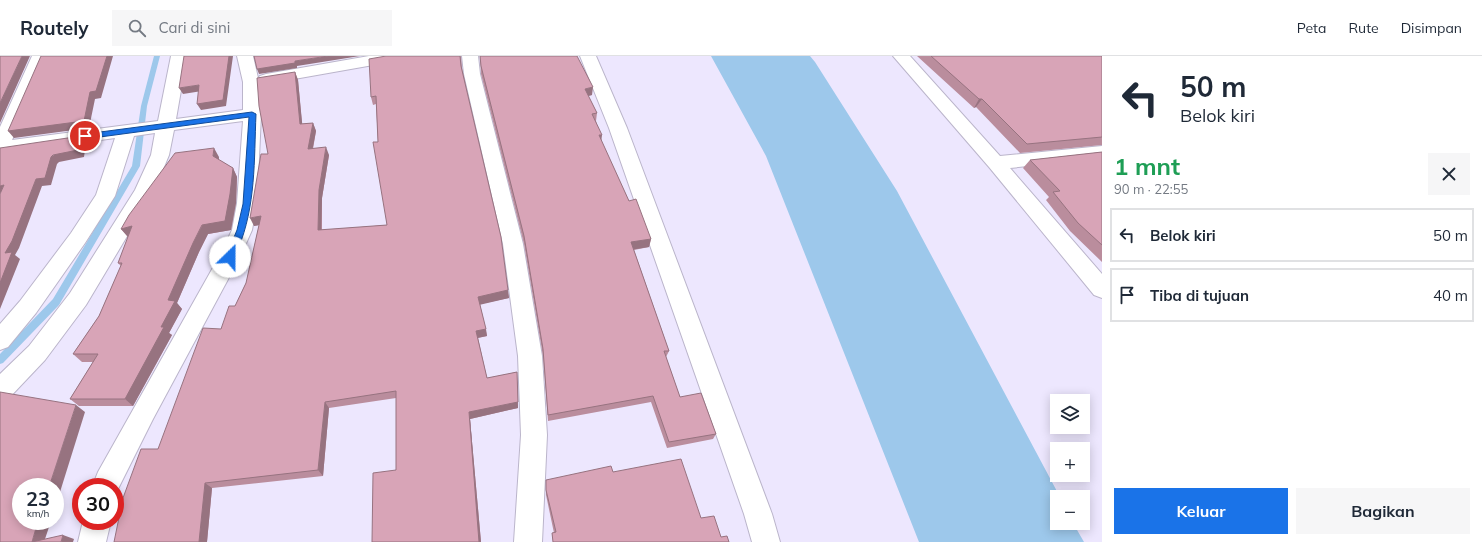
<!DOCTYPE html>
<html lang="id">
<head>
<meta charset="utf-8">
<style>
	:root { --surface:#fff; --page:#f6f6f7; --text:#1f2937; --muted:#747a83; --line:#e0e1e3; --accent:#1a73e8 }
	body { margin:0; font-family:Mulish,sans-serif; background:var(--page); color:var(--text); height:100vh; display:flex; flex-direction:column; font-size:15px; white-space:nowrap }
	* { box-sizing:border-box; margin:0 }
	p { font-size:13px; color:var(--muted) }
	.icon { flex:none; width:22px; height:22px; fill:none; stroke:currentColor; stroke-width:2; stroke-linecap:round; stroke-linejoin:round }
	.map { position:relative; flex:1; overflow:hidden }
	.panel { display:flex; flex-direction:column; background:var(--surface); width:380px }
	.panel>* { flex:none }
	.top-card { background:#fff; color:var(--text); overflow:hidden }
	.fabs { position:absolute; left:1050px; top:338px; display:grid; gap:8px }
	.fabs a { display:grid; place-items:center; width:40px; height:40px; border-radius:0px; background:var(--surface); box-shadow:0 2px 10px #0003; font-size:20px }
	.speed { position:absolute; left:12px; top:422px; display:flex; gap:8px; font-size:20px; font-weight:700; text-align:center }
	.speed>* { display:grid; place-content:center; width:52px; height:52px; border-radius:50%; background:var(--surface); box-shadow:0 2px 10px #0003; line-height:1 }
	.speed small { font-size:10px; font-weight:400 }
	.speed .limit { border:6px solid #d22; background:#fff; color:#111 }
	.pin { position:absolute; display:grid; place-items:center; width:34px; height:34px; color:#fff; margin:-17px; border:2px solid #fff; border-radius:50%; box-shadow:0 1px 4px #0007 }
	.me { position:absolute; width:44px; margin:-22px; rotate:23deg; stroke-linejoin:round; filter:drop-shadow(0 0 3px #0008) }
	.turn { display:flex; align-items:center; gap:14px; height:84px; padding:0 12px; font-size:18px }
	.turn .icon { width:52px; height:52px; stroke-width:2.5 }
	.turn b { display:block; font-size:28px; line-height:34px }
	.round { display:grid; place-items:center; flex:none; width:42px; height:42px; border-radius:0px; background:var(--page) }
	.summary { display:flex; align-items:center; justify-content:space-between; height:68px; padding:0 12px }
	h1 { font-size:24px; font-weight:700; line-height:30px; color:#1e9e55 }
	.cta { display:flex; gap:8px; margin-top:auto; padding:8px 12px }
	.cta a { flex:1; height:46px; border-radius:0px; background:var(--accent); color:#fff; font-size:16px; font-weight:700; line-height:46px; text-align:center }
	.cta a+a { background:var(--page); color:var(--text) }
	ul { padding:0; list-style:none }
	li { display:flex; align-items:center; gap:12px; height:54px; margin:0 8px 6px; padding:0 4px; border:2px solid var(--line); border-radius:0px }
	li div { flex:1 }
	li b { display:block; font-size:15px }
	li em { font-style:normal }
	header { display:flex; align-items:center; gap:24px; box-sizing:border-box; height:56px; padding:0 20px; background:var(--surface); border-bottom:1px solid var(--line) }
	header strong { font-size:19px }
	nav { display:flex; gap:22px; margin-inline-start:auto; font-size:14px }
	.search { width:280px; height:36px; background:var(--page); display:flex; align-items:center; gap:10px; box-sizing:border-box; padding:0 14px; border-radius:0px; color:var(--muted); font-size:15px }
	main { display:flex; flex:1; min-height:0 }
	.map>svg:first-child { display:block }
	.water { fill:#9dc8eb }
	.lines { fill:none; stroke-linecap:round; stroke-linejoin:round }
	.stream { fill:#9dc8eb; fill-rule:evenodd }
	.minor-casing { stroke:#bbb5cb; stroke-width:2 }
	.minor { fill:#fff; fill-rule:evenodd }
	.wall { fill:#ba8d9d }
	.shaded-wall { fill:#977380 }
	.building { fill:#d8a4b7; stroke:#977380 }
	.route { fill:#1a73e8; stroke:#114b97 }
</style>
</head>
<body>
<header>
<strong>Routely</strong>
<div class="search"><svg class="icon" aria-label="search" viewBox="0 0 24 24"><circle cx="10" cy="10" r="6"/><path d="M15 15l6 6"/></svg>Cari di sini</div>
<nav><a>Peta</a><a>Rute</a><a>Disimpan</a></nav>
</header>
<main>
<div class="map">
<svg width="1102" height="486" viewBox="0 0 1102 486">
	<rect width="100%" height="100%" fill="#ede7fe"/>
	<path class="water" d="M711,0H810L815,6L897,135L1060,441H1057V467H1073L1084,486H919L766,100Z"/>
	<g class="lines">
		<path class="stream" d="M154,0H160L147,50L140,110L59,249L3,307L0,308V298L53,243L132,110L141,50Z"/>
		<g class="minor-casing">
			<path id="minor" d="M32,0H48L12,84L158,65L171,0H187L176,63L243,54V26L237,0H253L258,22L260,20L266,18L369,0H404L402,3L396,5L266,28L260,26L259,24L261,58L257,147L252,174L240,201L153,363L115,439V431H92L98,416L220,199L232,174L237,147L243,65L174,74L169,99L154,135L86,249L45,304L9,342L0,345V318L29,290L70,237L135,134L151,99L155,77L134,80L115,140L85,187L36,257L8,291L0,294V268L20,245L71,177L96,139L115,82L0,98V71Z
				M462,0H478L480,18L523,188L542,300L547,379L542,486H514L521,379L518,300L503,188L464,18Z
				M580,0H596L627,72L772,458L780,486H752L744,458L609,72Z
				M893,0H910L1000,100L1102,90V102L1010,112L1102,218V242L1094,239L989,111Z
				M83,465H111L106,486H78Z"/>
		</g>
		<use href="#minor" class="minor"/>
	</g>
	<path class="wall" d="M461,0L462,12L509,242L480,248L487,280L478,282L487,322L517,316V322L518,352L470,363L481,486H372L396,414V342L329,352L323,420L212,432L207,486H114L158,393L221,273L235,250L246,227L259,169L254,170L268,98L295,16L298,24L302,68L313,67L316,75L313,93L329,99L322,142V174L387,169L378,86L376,48L373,49L371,41Z
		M480,0L592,39L588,40L597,57L596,65L601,85L629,145L651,183L649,191L634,194L669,295L666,301L680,341L716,378L713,383L667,392L651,346L548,365L543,300L524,188L481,18Z
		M917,0H1102V89L1020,97L976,51L974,52Z
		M1102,96V206L1070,175L1046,144L1049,141L1023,112L1030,104Z
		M219,101V104L233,112L237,121L236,147L231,174L208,178L199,196L177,247L182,253L169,277L172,279L133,350H79L70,343L93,306H82L73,298L99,260L121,210L118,207L128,181L121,173Z
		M613,416L701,462L721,481L729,486H553L552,477H554L546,439V434Z"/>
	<path class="shaded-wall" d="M22,0H30L0,67V47Z
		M107,0H113L101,42L95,43L89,72L14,82L8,75L90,36Z
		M229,0H233L226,50L201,54L197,48Z
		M328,0H360L297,10V12L259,18L257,13L295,5Z
		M295,16L298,24L303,76L300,68Z
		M199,29L202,35L183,38L179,32Z
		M593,31L592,39L584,41L585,33Z
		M979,43H982L976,51L974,52Z
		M313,67L316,75L311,101L308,93Z
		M599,79H602L601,87Z
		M81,80L86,87L84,101L59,106L57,108L51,129L42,130L19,192L15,199L20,203L0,253V227L5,197L36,123L51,101Z
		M326,91L329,99L322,142L321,182L318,174L319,134Z
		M214,92L219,101L218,109L213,100Z
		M233,112L237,121L236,147L231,174L208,178L199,196L177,247L182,253L169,277L172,279L133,350L125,343L161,271L168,244L193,187Z
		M4,129L0,138V130Z
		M261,160L265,168L254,170L250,162Z
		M132,170L128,181L121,173Z
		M651,183L649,191L630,194L631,186Z
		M508,234L509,242L479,249L478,241Z
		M486,273L487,280L477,282L476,275Z
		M517,316L518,352L470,363L481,486H479L469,356Z
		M325,346L329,352L323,420L318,414Z
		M76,349L85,356L55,452V431H49Z
		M205,427L212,432L207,486H199Z
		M38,465H51L44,486H32Z
		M63,479L74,483L73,486H61Z"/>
	<path class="building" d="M0,0H22L0,47Z
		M41,0H107L96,35L90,36L84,65L8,75Z
		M184,0H229L223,44L197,48L199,29L179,32Z
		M254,0H328L295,5V7L257,13Z
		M386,0H460L461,10L501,181L508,234L478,241L486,273L476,275L487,322L517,316L518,346L469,356L479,486H372L373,417L396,414V335L325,346L318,414L205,427L199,486H114L123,442L141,393H158L203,272L221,273L229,250H235L246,227L261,160L250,162L261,98H268L259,50L257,22L295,16L300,68L313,67L308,93L326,91L319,134L318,174L387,169L373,86H378L376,40L371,41L369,3Z
		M480,0H577L593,31L585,33L597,57L592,58L602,79H599L629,145L636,143L651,183L631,186L669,295H664L680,341L701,337L716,378L669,386L653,340L548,359L543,293L524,180L481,10Z
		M931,0H1102V81L1027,88L982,43H979Z
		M81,80L78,94L53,99L51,101L45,122L36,123L12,185L5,197L12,196L0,227V138L4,129L0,130V92Z
		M214,92L213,100L233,112L230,138L225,165L202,169L193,187L168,244L175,245L161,271H164L125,343H70L98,298H73L99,260L122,207H118L132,170L121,173L129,159L175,97Z
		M1102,96V189L1078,167L1053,136L1060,135L1030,104Z
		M0,336L76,349L49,431H21V465H38L32,486L63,479L61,486H0Z
		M681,403L701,462L714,460L721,481L727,480L729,486H553L552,477L556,476L546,434V424L611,410L613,416Z"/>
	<path class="route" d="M252,56L256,58C254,104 256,150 238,193C236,197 235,203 230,205L226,201L237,174L243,148L249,61L85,83L81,80L85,78Z"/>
</svg>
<div class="fabs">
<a><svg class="icon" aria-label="layers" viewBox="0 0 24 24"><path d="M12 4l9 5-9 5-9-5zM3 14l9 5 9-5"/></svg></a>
<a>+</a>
<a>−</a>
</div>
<div class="speed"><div>23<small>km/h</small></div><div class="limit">30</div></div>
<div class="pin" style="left:85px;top:80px;background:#d93025"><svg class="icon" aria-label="arrive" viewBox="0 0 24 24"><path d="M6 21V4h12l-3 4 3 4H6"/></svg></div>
<svg class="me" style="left:230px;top:201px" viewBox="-20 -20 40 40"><circle r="19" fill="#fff"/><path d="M0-13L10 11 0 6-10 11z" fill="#1a73e8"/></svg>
</div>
<section class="panel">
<div class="top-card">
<div class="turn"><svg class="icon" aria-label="left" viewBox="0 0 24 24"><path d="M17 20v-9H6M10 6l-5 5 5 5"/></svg><div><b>50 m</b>Belok kiri</div></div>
</div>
<div class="summary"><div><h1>1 mnt</h1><p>90 m · 22:55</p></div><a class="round"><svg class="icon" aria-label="close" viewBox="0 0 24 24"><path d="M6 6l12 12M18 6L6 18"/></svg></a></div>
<ul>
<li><svg class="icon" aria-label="left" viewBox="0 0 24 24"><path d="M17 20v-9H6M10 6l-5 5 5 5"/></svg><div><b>Belok kiri</b></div><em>50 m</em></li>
<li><svg class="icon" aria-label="arrive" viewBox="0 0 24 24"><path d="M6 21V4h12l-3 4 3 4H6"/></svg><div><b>Tiba di tujuan</b></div><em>40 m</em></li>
</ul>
<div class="cta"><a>Keluar</a><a>Bagikan</a></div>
</section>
</main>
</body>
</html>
